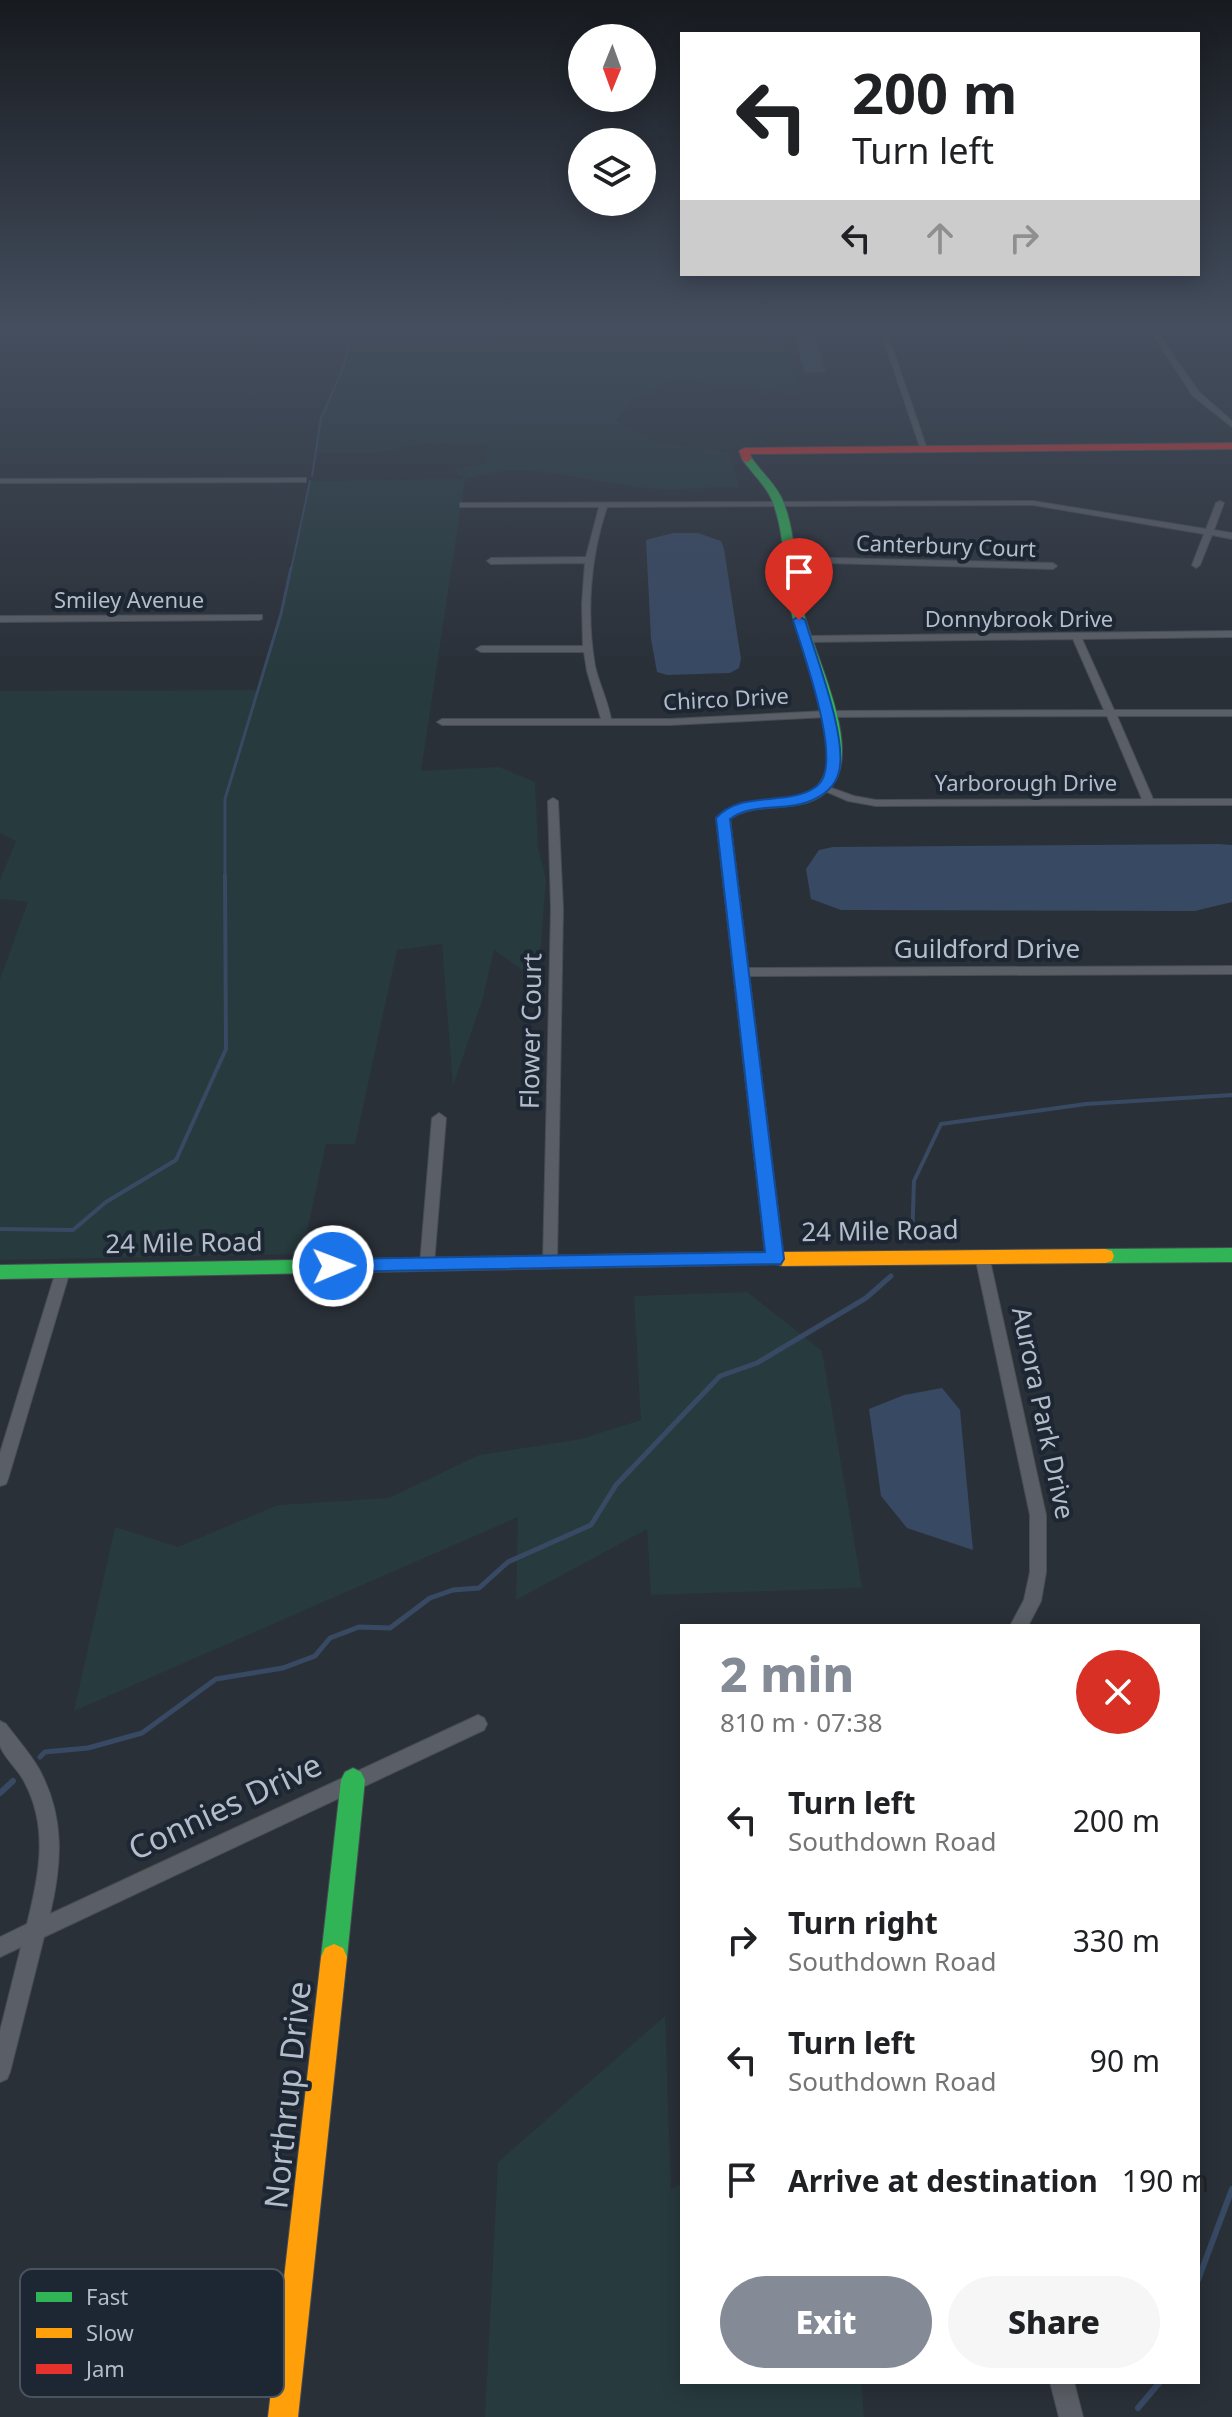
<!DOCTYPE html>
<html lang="en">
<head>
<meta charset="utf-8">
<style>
	:root { --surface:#fff; --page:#f6f6f6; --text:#202124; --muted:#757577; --accent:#848b96 }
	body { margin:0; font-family:"Noto Sans",sans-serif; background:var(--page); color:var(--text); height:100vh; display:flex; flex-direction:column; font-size:30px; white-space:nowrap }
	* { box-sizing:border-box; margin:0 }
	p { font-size:26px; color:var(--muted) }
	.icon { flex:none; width:44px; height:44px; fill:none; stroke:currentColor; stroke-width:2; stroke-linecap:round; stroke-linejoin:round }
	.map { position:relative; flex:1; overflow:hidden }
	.side { position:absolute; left:680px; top:1624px; width:520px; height:760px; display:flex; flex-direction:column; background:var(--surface); border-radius:0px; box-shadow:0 4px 20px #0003 }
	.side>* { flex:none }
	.hud { position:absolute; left:680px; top:32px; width:520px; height:244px; border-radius:0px; box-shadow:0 4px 20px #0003; background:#fff; color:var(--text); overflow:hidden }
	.needle { width:52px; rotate:181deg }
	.fabs { position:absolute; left:568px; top:24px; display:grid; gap:16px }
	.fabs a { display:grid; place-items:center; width:88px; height:88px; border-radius:50%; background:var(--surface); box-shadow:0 4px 20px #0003; font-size:40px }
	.pin { position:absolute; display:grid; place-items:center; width:68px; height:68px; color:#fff; margin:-82px -34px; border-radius:50% 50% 50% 0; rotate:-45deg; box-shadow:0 0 8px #0007 }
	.pin .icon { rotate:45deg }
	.me { position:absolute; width:88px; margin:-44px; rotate:89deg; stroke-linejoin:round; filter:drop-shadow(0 0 6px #0008) }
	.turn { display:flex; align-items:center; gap:28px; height:168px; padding:0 40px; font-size:36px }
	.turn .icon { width:104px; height:104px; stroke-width:2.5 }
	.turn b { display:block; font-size:56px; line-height:68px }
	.lanes { display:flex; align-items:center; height:76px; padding:0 40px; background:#0003; justify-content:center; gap:40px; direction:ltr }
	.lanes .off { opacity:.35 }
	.round { display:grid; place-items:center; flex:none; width:84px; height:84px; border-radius:42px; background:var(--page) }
	.summary { display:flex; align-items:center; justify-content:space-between; height:136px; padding:0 40px }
	h1 { font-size:48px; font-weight:800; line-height:60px; color:var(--accent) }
	.button { display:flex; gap:16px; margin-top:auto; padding:16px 40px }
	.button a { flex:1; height:92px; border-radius:48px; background:var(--accent); color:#fff; font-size:32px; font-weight:800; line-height:92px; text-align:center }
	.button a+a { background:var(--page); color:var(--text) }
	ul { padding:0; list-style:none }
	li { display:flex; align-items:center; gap:24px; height:120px; padding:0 40px }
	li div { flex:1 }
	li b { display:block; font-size:30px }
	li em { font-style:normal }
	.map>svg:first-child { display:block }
	.green { fill:#273a3e }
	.water { fill:#384963 }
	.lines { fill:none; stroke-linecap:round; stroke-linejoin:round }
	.stream-far4 { stroke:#384963; stroke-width:2 }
	.stream-far3 { stroke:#384963; stroke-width:3 }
	.stream-far2 { stroke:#384963; stroke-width:4 }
	.stream-far1 { stroke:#384963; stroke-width:5 }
	.stream { stroke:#384963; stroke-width:6 }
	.street-casing { stroke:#484c53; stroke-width:2 }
	.fast-casing { stroke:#484c53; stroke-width:2 }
	.slow-casing { stroke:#484c53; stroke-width:2 }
	.jam-casing { stroke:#484c53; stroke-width:2 }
	.street { fill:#5a5e66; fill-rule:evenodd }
	.fast { fill:#30b455; fill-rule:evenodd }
	.slow { fill:#ff9f0a; fill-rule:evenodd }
	.jam { fill:#e5322d; fill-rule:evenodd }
	.route { fill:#1a73e8; stroke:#114b97; stroke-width:2 }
	.labels { text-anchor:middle; stroke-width:8; stroke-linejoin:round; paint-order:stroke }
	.far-street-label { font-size:22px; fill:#b4bcc9; stroke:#1d2633 }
	.street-label { font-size:26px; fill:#b4bcc9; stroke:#1d2633 }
	.near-street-label { font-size:32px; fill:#b4bcc9; stroke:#1d2633 }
	.key { fill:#1d2633; stroke:#4a5360; stroke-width:2 }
	.key-label { font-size:22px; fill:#b4bcc9 }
</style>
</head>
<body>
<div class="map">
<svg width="1232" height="2417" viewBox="0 0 1232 2417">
	<rect width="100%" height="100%" fill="#2a3038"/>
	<path class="green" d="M11,329H787L799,394L674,380L631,402L616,421L659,443L728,452L740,487C704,487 664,492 629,486C570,477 524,461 465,479L421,771L499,767L535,782L538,847L546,880L538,981L494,950L482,1001L453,1086L442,944L397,950L355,1144H326L302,1254L0,1260V979L28,902L0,899V880L16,841L0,833V691L258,690L281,614L310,481L463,479L455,470L487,462V444L428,443L376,453H317L321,418L344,366L352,329Z
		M747,1292L822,1351L862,1588L651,1595L647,1529L516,1600L518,1517L74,1711L115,1527L178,1547L278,1505L389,1498L479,1455L581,1439L641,1420L634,1296Z
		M665,2016L671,2189L682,2184V2382H861L864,2417H485L498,2162Z"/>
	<path class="water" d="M792,329H806L818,345L826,372L805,373Z
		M673,533H698L721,541L724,549L741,659L739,668L730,673L667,675L657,672L651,639L646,540Z
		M1218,844L1232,845V902L1195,911L841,910L811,899L806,869L819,850L833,847Z
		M942,1388L960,1410L973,1550L907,1528L881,1496L869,1409L904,1395Z"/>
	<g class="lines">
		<path class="stream-far4" d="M312,476L321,418L344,366L352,329
			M291,570L310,481"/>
		<path class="stream-far3" d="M225,877V799L281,614L291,568"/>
		<path class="stream-far2" d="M0,1229L73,1230L106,1202L176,1160L226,1049L225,875
			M912,1240L914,1181L941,1124L1086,1104L1232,1095"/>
		<path class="stream-far1" d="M40,1757L45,1752L88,1748L142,1733L216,1679L283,1668L315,1656L330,1638L359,1627L390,1628L430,1598L453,1590L479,1588L508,1562L591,1525L616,1485L720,1376L757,1363L866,1298L891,1276"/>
		<path class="stream" d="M0,1793L13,1781
			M1198,2280L1232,2189
			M1138,2408L1160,2382"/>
		<g class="street-casing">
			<path id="street" d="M880,329H886L927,449L920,447Z
				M1149,329H1155L1199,392L1232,421V427L1193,396Z
				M306,478V482H303L0,483V479Z
				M1033,501L1206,529L1216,503L1220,501L1224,503L1214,530L1232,533V539L1212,535L1200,565L1196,568L1192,565L1204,534L1033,505L607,507C590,557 586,614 595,666C599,684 608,701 611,719H670L827,711L1104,710L1073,639L807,642L802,639L807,636L1232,631V637L1082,639L1114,710H1232V716H1117L1153,799H1232V805L876,806L848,801L818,788L823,785L854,796L876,800L1142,799L1107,716L827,717L670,725H442L437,722L442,719H601L587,671L584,652H481L476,649L481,646H583L582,604L585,563L491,564L487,561L491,558L586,557L599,507H460V503Z
				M790,557L1053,563L1057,566L1053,569L787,562V558Z
				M262,615V619L259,620L0,622V616Z
				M553,798L558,801L563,909L557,1263L555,1267H545L543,1263L551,909L548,801Z
				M1232,966V974L741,976L735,972L741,968Z
				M439,1113L446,1118L434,1264L432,1268H422L420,1264L432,1118Z
				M982,1250L987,1252L989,1256L1046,1515V1572L1041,1601L1028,1626H1010L1024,1600L1030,1572V1515L975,1256L977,1252Z
				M63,1265L68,1267L70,1271L8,1479L6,1484L0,1486V1453L56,1271L58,1267Z
				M478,1715L484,1718L487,1724L484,1730L44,1937L10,2072L7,2079L0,2082V2031L21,1947L0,1957V1937L27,1924C39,1876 49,1829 25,1783C19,1770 5,1759 0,1746C0,1739 0,1728 0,1721L6,1724C17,1739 30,1753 39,1769C65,1817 62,1863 50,1914Z
				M1050,2382H1074L1083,2417H1059Z"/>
		</g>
		<g class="fast-casing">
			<path id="fast" d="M743,457H751C761,472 776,484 783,501C797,535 794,574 803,610C813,653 863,746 832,786C807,818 761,798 730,819L783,1252L790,1254L792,1259L790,1264L0,1279V1265L765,1252L716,818C744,789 801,813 821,781C847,741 801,654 791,611C783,576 786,538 773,503C767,486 752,474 742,459Z
				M1232,1248V1262L1105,1263L1098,1261L1096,1256L1098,1251L1105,1249Z
				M353,1768L361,1772L365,1780L347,1957L343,1966L334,1970L325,1966L321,1957L341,1780L345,1772Z"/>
		</g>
		<g class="slow-casing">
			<path id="slow" d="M1105,1249L1112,1251L1114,1256L1112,1261L1105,1263L783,1266L776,1264L774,1259L776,1254L783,1252Z
				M334,1944L343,1948L347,1957L298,2417H268L321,1957L325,1948Z"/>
		</g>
		<g class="jam-casing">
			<path id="jam" d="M1232,443V449L750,454L752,459L747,462L743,461L739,451L744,448Z"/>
		</g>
		<use href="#street" class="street"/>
		<use href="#fast" class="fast"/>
		<use href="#slow" class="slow"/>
		<use href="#jam" class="jam"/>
	</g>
	<linearGradient id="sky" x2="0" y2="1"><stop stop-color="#171a1f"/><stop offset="0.49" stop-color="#444e5e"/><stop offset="1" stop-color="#444e5e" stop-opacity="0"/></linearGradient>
	<rect width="1232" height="667" fill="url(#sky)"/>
	<path class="route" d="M799,616L805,620C815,654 850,743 838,775C833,791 816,800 801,804C777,810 750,804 730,819L784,1259L781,1264L327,1272L324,1266L333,1259L765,1252L716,818C732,800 754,801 778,798C791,797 808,794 818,785C844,763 802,650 793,620Z"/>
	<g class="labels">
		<g class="far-street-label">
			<text transform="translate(946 546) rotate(2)" y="8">Canterbury Court</text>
			<text x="129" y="608">Smiley Avenue</text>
			<text x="1019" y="627">Donnybrook Drive</text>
			<text transform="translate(726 699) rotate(-3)" y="8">Chirco Drive</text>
			<text x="1026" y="791">Yarborough Drive</text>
		</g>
		<g class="street-label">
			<text x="987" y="958">Guildford Drive</text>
			<text transform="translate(531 1031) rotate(-89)" y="9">Flower Court</text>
			<text transform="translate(880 1231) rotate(-1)" y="9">24 Mile Road</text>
			<text transform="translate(184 1243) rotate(-1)" y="9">24 Mile Road</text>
			<text transform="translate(1043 1413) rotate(78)" y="9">Aurora Park Drive</text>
		</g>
		<g class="near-street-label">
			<text transform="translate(225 1807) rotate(-25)" y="11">Connies Drive</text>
			<text transform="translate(288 2095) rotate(-84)" y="11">Northrup Drive</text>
		</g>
	</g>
	<rect x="20" y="2269" width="264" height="128" rx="12" class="key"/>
	<rect x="36" y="2292" width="36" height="10" fill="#30b455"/>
	<rect x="36" y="2328" width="36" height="10" fill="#ff9f0a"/>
	<rect x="36" y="2364" width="36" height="10" fill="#e5322d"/>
	<g class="key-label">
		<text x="86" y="2305">Fast</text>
		<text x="86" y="2341">Slow</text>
		<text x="86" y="2377">Jam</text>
	</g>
</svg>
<div class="fabs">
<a><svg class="needle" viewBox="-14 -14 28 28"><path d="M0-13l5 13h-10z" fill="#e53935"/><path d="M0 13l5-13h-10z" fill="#757577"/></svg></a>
<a><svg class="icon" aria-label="layers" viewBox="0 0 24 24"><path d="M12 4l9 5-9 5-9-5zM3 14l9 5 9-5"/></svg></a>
</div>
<div class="pin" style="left:799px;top:620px;background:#d93025"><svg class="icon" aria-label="arrive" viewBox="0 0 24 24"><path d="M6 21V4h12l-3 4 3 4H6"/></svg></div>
<svg class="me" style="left:333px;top:1266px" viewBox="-20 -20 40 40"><circle r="17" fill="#1a73e8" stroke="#fff" stroke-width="3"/><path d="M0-11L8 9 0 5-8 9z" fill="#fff"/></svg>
<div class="hud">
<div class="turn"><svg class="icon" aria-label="left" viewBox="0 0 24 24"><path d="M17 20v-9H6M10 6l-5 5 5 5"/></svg><div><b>200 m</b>Turn left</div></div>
<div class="lanes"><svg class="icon" aria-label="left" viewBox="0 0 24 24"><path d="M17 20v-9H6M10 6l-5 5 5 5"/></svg><svg class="icon off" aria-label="ahead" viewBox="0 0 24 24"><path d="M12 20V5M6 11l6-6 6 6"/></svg><svg class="icon off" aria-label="right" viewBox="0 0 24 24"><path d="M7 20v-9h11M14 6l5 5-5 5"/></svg></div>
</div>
<section class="side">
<div class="summary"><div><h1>2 min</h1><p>810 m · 07:38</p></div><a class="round" style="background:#d93025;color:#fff"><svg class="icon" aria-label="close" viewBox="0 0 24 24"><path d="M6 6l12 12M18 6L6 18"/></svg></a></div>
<ul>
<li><svg class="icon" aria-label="left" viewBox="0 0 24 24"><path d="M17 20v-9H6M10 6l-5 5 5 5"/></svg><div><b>Turn left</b><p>Southdown Road</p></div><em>200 m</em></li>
<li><svg class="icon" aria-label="right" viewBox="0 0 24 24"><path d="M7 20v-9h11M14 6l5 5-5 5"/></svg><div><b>Turn right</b><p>Southdown Road</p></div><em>330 m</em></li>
<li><svg class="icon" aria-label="left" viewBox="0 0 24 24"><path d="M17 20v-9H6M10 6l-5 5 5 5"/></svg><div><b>Turn left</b><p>Southdown Road</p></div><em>90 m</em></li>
<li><svg class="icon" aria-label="arrive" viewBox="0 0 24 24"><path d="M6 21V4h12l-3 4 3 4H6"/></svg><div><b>Arrive at destination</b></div><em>190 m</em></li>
</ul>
<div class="button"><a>Exit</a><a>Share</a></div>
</section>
</div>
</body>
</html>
